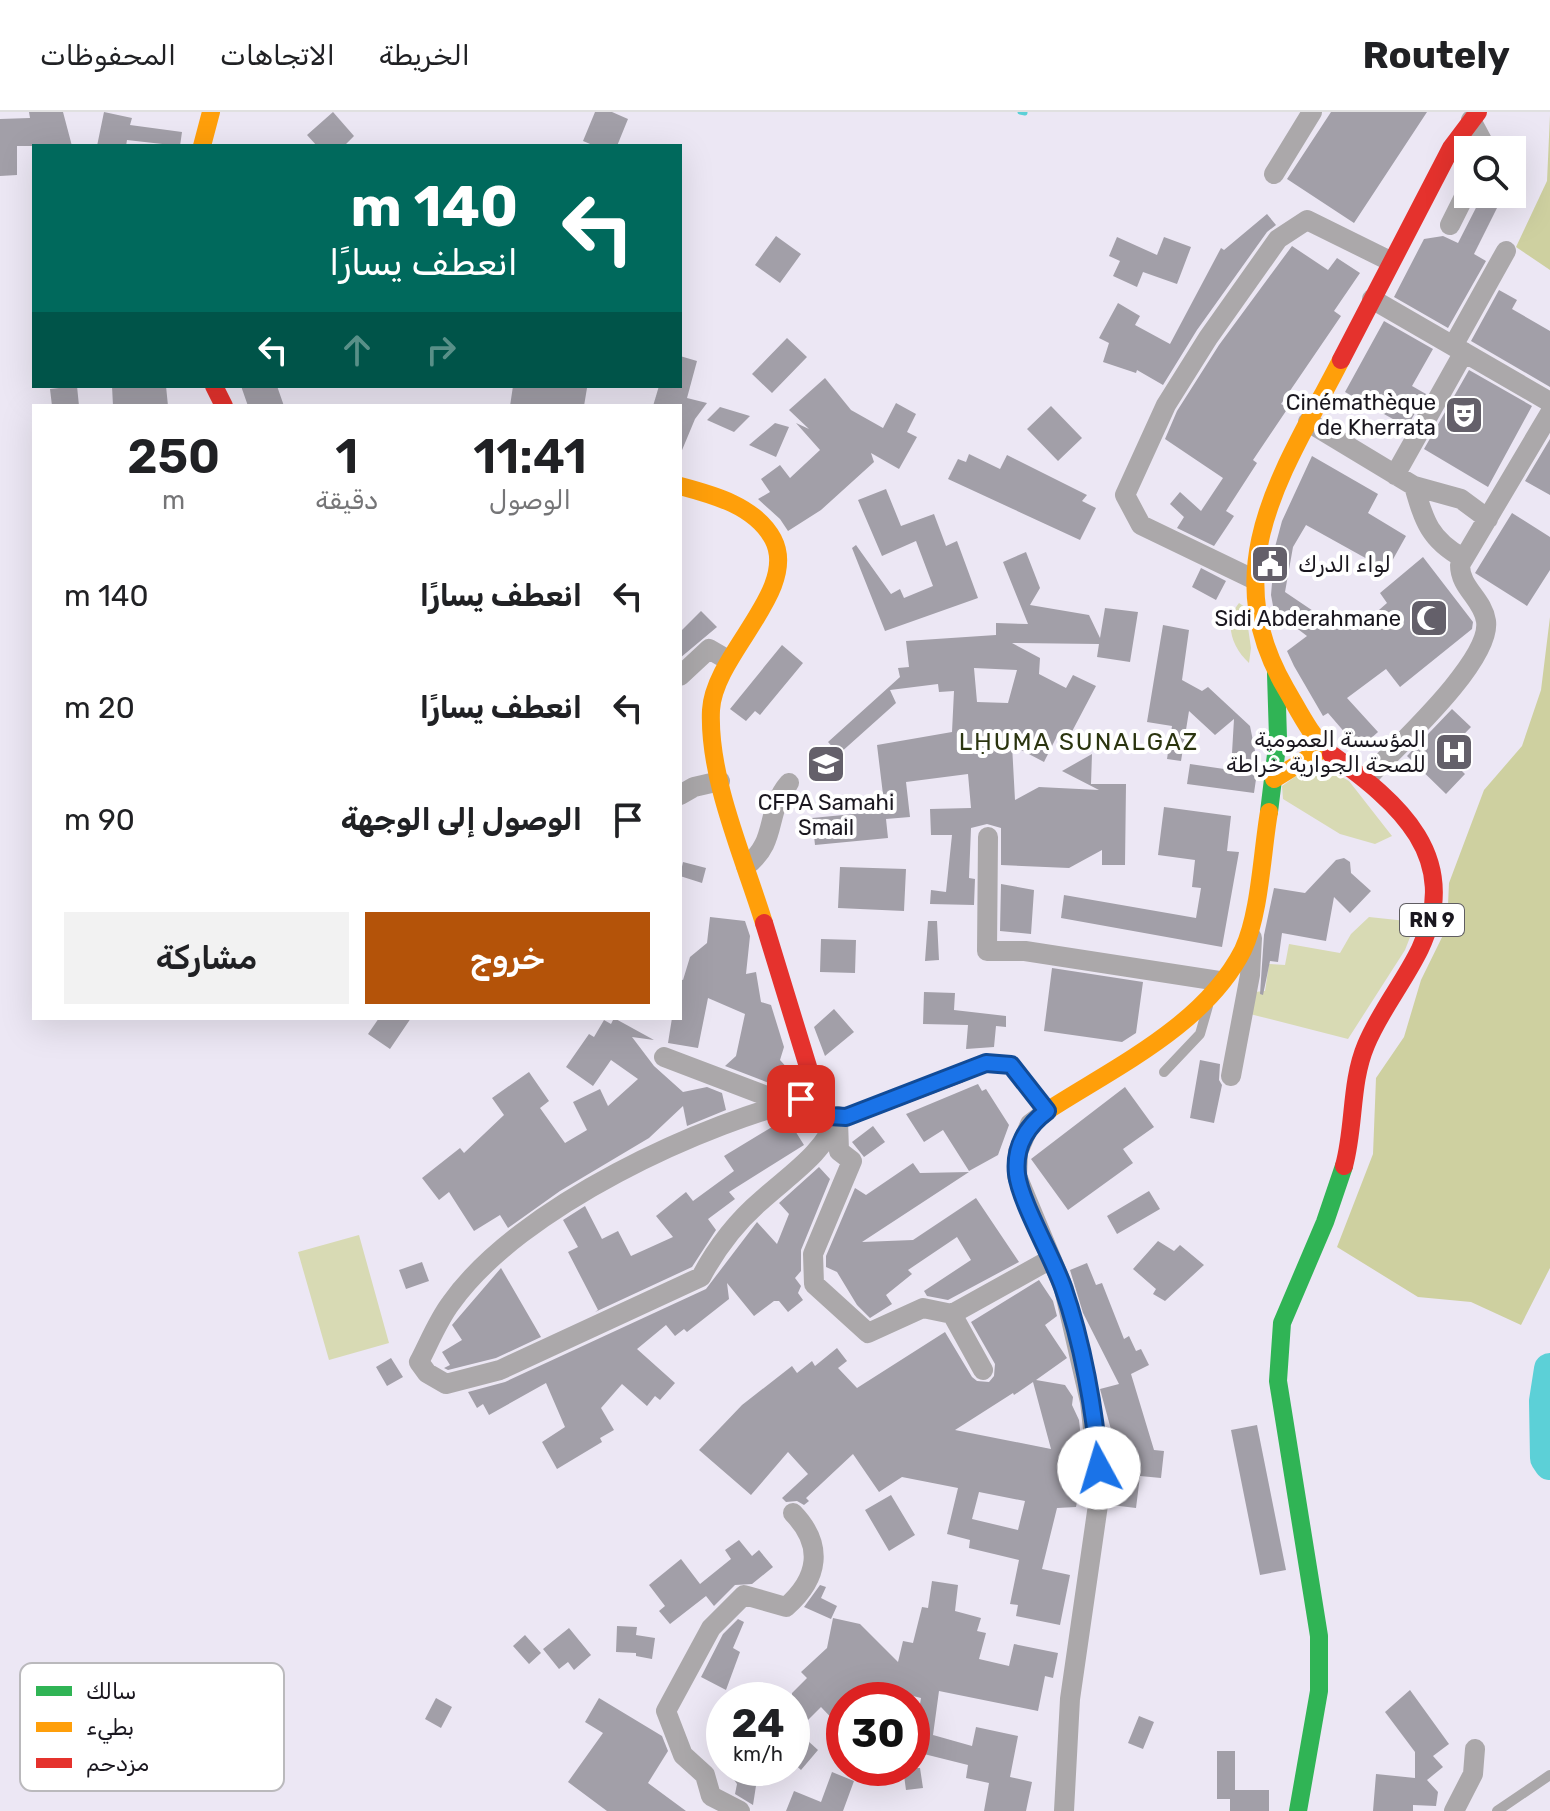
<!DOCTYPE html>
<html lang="ar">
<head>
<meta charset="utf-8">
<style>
	:root { --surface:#fff; --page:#f2f2f2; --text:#202124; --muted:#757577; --line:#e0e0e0; --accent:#b45309 }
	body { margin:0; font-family:Rubik,Cairo,sans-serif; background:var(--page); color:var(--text); direction:rtl; height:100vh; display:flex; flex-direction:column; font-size:30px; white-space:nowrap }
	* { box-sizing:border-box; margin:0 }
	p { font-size:26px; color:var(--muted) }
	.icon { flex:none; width:44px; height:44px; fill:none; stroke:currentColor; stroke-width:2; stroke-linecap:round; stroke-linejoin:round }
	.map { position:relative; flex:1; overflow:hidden; direction:ltr }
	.side { position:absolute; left:32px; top:292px; width:650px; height:616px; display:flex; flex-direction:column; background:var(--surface); border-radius:0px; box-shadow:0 8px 32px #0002; direction:rtl }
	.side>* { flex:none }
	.guide { position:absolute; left:32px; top:32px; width:650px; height:244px; border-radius:0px; box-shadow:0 8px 32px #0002; direction:rtl; background:#00695c; color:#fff; overflow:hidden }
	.buttons { position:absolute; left:1454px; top:24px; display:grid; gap:16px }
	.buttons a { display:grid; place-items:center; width:72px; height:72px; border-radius:0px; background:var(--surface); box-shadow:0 8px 32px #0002; font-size:40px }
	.speed { position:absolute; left:706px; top:1570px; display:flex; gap:16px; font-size:40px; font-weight:700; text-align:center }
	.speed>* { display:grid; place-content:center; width:104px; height:104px; border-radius:50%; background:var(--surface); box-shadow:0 8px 32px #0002; line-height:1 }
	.speed small { font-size:20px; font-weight:400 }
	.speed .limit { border:12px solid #d22; background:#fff; color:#111 }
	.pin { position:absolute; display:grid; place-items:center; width:68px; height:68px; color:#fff; margin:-34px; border-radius:16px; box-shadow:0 4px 12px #0006 }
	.me { position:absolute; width:88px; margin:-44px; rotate:354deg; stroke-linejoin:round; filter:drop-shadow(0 0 6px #0008) }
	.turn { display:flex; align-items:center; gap:28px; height:168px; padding:0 32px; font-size:36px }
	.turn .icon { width:104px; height:104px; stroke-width:2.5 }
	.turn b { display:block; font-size:56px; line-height:68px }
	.lanes { display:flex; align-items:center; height:76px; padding:0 32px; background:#0003; justify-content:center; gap:40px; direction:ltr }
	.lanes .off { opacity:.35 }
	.eta { display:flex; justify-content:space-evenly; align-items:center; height:136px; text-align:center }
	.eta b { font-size:48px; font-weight:600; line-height:56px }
	.button { display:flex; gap:16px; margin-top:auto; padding:16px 32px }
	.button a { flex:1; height:92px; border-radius:0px; background:var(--accent); color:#fff; font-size:32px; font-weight:600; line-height:92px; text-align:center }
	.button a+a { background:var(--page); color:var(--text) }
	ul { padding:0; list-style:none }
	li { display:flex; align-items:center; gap:24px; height:112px; padding:0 32px }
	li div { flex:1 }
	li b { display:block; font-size:30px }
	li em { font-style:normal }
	header { display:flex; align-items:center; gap:48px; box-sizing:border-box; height:112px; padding:0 40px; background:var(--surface); border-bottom:2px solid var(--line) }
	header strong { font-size:38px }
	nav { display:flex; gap:44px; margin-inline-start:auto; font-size:28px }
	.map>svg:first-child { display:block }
	.green { fill:#d8dab4 }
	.forest { fill:#ced0a0 }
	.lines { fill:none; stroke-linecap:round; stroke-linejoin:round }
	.stream { stroke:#5cd0d7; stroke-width:5 }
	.river { stroke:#5cd0d7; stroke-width:32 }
	.building { fill:#a29fa8; fill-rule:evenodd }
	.lane { stroke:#aba8aa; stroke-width:10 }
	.street { stroke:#aba8aa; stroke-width:20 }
	.fast { stroke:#30b455; stroke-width:18 }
	.slow { stroke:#ff9f0a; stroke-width:18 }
	.jam { stroke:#e5322d; stroke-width:18 }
	.route-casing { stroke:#114b97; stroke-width:20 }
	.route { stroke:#1a73e8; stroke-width:14 }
	.labels { text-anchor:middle; stroke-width:8; stroke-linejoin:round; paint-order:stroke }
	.shield { fill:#fff; stroke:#5f5d62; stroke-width:2 }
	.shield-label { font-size:20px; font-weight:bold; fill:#1a171f }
	.poi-label { font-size:22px; fill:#1a171f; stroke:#fff; text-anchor:end }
	.neighbourhood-label { font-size:24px; letter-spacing:2px; fill:#2b350f; stroke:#fff }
	.key { fill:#fff; stroke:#bab9bc; stroke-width:2 }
	.key-label { font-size:22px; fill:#1a171f }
</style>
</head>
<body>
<header>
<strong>Routely</strong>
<nav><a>الخريطة</a><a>الاتجاهات</a><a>المحفوظات</a></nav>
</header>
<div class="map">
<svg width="1550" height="1699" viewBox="0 0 1550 1699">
	<rect width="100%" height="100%" fill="#ece7f4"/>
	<path class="green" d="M1239,491L1245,495L1251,536L1249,551C1232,535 1223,511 1239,491Z
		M1316,650L1349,669L1392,724L1375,732L1340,722L1283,687L1282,674Z
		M1369,805L1416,810L1405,838L1348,927L1250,902L1254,880L1265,879L1269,852L1285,853L1289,832L1340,841L1351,822Z
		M359,1123L389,1231L329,1248L298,1140Z"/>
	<path class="forest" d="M1550,3V158L1516,135L1547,69Z
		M1550,505V1156L1521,1213L1471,1190L1418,1185L1337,1135L1373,1042L1376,966L1404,925L1421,868L1447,815L1449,771L1484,678L1522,634L1541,578Z"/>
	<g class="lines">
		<path class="stream" d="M1020,0L1025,1"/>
		<path class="river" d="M1550,1257L1545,1289L1546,1346L1550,1352"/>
	</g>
	<path class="building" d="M29,0H63L72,34H17V63L0,64V7L30,6Z
		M104,0L132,6L130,13L182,20L180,34L127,28L126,34H97Z
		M333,0L354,24L344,34H317L307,23Z
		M595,0H612L628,7L617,34H595L583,29Z
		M1331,0H1427L1354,111L1287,67Z
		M1483,82H1504L1474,142L1486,149L1448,216L1394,185L1424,127L1443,124L1458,131Z
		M1267,102L1276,113L1267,120L1197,218L1163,273L1137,258L1136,261L1103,250L1109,231L1099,226L1118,191L1140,204L1135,213L1170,232L1221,136L1224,138Z
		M776,124L801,142L780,171L755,153Z
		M1117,125L1157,143L1164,125L1191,135L1177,172L1143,160L1137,175L1113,164L1120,149L1109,144Z
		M1292,134L1328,158L1337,146L1360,161L1334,199L1341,204L1281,292L1288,296L1253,348L1257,351L1226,399L1234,404L1214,434L1177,416L1184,405L1170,392L1180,380L1201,399L1223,366L1165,327L1177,299L1219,233Z
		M1499,178L1517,188L1512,197L1550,219V275L1471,229Z
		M1384,209L1433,237L1412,274L1426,282L1407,315L1345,280Z
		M787,226L807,245L772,281L752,262Z
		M680,244L697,249L687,286L707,291L695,307L680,343V294H653L659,274H680Z
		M1469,258L1532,294L1488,375L1424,337Z
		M825,266L851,298L883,316L896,291L916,302L907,320L917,325L899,357L871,341L874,350L821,398L788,419L780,407L758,387L770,380L761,367L780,353L790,366L820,338L796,311L809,317L789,298Z
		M77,274L79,294H52L50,277Z
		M112,274H166L168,294H113Z
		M241,274H277L284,294H248Z
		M513,274H572L587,276L584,294H510Z
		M1051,294L1082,326L1058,349L1027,317Z
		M720,295L750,304L734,320L707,308Z
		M775,311L789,315L776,345L749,333Z
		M1550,327V383L1525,369Z
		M969,342L1000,357L1007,343L1087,383L1082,389L1096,396L1080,428L948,367L958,347L966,350Z
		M1312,344L1378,382L1368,401L1406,424L1387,458L1306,413L1293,435L1285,480L1325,507L1329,500L1356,518L1387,491L1380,481L1423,445L1473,510L1472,517L1400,575L1386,557L1347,586L1378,620L1359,637L1328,601L1323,604L1294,554L1287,539L1307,524L1274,499L1271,483L1275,435L1282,409Z
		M886,377L901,414L934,402L946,434L957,429L978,486L885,519L852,436L856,433L891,482L900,477L904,486L933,474L916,429L882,444L858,388Z
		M1512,401L1550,425V458L1527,494L1475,461Z
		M1026,440L1040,476L1030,493L1089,503L1100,526L1105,496L1138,500L1130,550L1097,545L1099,532L1012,531L1040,546L1039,562L1066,576L1073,563L1096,574L1067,629L1057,624L1044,650L1012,633L1015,688L1039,675L1099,678L1062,659L1092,642L1091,672H1126L1125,753H1102V738L1069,756L1001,753V716L987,712L971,716L969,766L975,767L974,793L930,792L931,778L946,780L952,723H931L930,697L971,696L968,662L906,670L910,705L886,707L888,726L815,733L812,706L885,699L877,633L952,620L954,579L939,580L938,572L890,578L896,591L839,642L828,630L900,565L898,556L909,555L906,529L996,523V511L1028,512L1003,450ZM974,556L1017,558L1008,591L977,590Z
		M1201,456L1226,469L1216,488L1192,475Z
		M701,499L717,515L680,546V520Z
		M1163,513L1189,518L1182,568L1202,579L1208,575L1250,614L1255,639L1260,640L1254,681L1187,672L1190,652L1231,658L1234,607L1215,623L1189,599L1181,649L1167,647L1172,614L1147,610Z
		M782,533L803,551L760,603L755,599L746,609L730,597Z
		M1452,597L1471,615L1445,642L1465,662L1446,682L1407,644Z
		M1164,695L1231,704L1227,739L1239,740L1222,835L1061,806L1064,783L1196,806L1201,776L1192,775L1195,748L1158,743Z
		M1344,746L1350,750L1351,761L1371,779L1350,801L1334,785L1326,829L1282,821L1278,850L1270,849L1263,883L1260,882L1264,823L1274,776L1305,781L1336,748Z
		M683,750L706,756L702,771L680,764Z
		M840,755L906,757L904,799L838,796Z
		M1001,772L1034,778L1031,822L1000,819Z
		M710,805L745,809L750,824L746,862L756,860L761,890L771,893L784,935L780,948L790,959L774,973L725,954L736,944L745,902L708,886L698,936L668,931L672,906H680V867L683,868L690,845L707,831Z
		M928,809H937L939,848L925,849Z
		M821,827L856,828L855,861L820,860Z
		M1052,856L1143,870L1136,921L1122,930L1044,919Z
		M924,880L955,881L954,898L1006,904V915L996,914L994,935L966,937L968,913L923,912Z
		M834,897L854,920L825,944L814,915Z
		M379,906H411L390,937L368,922Z
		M614,906L654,928L632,925L654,954L683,980L707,975L722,981L726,998L687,1014L683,994L649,1026L560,1079L508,1116L500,1103L474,1119L449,1080L439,1088L422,1066L460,1036L464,1041L504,1003L492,986L529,960L549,989L540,996L565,1031L587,1018L573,990L600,977L608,994L638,967L611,948L593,974L566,955L589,922L594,925L604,908L611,912Z
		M1200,948L1220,952L1219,968L1222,973L1214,1011L1190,1006Z
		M978,972L982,979L986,977L1009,1013L998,1043L969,1059L943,1018L924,1030L906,1002Z
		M1125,975L1154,1015L1123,1037L1133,1051L1068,1098L1031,1047Z
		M787,1006L804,1033L729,1080L735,1087L708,1107L716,1118L692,1155L595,1200L598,1198L568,1140L578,1135L563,1108L585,1094L602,1127L618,1119L631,1144L673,1125L656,1104L686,1080L693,1089L734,1059L724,1044Z
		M873,1014L885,1030L864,1045L852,1030Z
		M913,1051L920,1061L969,1060L862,1130L913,1128L976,1086L1019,1150L948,1188L927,1184L924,1179L971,1148L957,1125L908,1158L912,1162L886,1183L892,1192L870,1206L857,1193L837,1160L826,1155V1144L855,1076L866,1083Z
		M819,1055L830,1067L801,1138V1159L795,1166L801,1174L798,1181L803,1188L788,1200L779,1189H774L754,1204L727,1171L729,1187L687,1220L684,1217L675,1224L666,1213L637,1237L675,1271L660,1288L655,1284L647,1294L622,1272L601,1296L614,1318L600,1326L602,1330L557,1357L542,1330L565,1315L546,1271L489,1303L483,1292L477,1296L468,1280L505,1270L706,1177L757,1110L777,1132L789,1102L779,1091Z
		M1149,1079L1160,1097L1117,1122L1107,1104Z
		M1158,1129L1174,1139L1180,1133L1204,1153L1165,1189L1153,1182L1156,1177L1133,1157Z
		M422,1150L429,1169L406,1177L399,1158Z
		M1087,1151L1096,1173L1102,1171L1124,1227L1129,1224L1136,1239L1141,1237L1149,1253L1131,1262L1154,1338L1164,1339L1161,1366L1140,1364L1136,1396L1111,1393L1117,1344L1119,1347L1100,1277L1119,1272L1083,1201L1070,1158Z
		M501,1156L541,1225L496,1246L448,1258L444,1256L450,1253L442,1240L462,1228L452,1213Z
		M1039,1168L1053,1189L1057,1204L1045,1213L1067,1246L1036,1268L1065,1273L1073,1285L1072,1293L1079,1308L1084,1354L1076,1395L1057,1396L1042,1457L1070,1463L1060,1513L1016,1504L1018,1493L1010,1492L1019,1448L969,1436L970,1428L947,1422L958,1376L902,1365L879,1380L853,1342L806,1386L809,1389L804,1393L797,1389L786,1390L782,1386L808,1362L788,1340L751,1383L699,1338L742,1293L792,1254L797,1261L812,1249L815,1254L837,1236L847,1249L838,1256L857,1276L945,1220L972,1265L977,1269L989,1270L994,1264L995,1252L971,1210ZM1033,1270L1051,1337L955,1318L1013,1281L1014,1283ZM979,1380L1025,1389L1018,1418L972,1407Z
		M391,1246L403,1265L387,1274L376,1255Z
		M1257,1313L1286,1458L1260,1463L1231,1318Z
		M891,1383L915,1423L889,1439L865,1398Z
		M739,1428L752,1444L759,1438L773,1455L752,1472L735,1473L714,1494L706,1484L670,1512L659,1499L665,1494L649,1473L681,1447L700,1472L731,1447L725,1438Z
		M932,1469L958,1473L955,1499L981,1506L977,1519L986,1521L979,1547L1009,1554L1014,1532L1058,1541L1053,1566L1045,1564L1038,1599L939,1579L933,1623L972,1634L976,1615L1018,1624L1010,1665L1032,1670L1026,1699H984L989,1671L966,1666L968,1653L912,1639L921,1586L881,1576L869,1588H844V1619L821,1595L797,1619L818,1638L801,1658L792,1650V1581L807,1566L801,1560L827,1536L833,1506L860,1512L898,1550L903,1529L913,1531L922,1495L928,1496Z
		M820,1473L826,1475L821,1486L837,1494L831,1507L804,1495Z
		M738,1507L744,1510L733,1536L740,1540L726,1578L701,1565L723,1522Z
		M617,1514L637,1515L636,1523L655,1526L652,1547L636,1544V1541L616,1540Z
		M569,1516L591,1543L574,1558L568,1550L559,1557L543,1537Z
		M525,1523L541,1541L529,1552L513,1534Z
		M1410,1578L1449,1632L1433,1644L1443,1655L1427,1668L1438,1680L1436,1694L1413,1693V1699H1373L1376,1662L1415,1666V1640L1385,1600Z
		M436,1586L452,1595L441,1616L425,1607Z
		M599,1586L662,1624L668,1639L648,1671L686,1699H607L568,1670L603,1621L585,1610Z
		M1139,1604L1154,1610L1143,1637L1128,1631Z
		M1217,1639H1235V1678H1269V1699H1230V1687H1217Z
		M726,1656L758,1661L753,1693L735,1682L737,1672Z
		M903,1656H920L923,1676L906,1678Z
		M832,1660L854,1669L843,1699H786L794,1679L821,1690Z"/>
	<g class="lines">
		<path class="lane" d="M1164,960L1200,922L1208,894
			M1497,1699L1550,1663"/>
		<path class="street" d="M1471,8L1487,38
			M1274,62L1312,0
			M1450,113L1468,77
			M1372,187L1550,290
			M1453,234L1506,139
			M1308,310L1414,374L1461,387L1488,407
			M1395,363L1464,240
			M1414,374C1424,409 1430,428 1463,446
			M1251,466L1141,413L1125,383L1166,293L1208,226L1278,127L1307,108L1390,149
			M680,564L709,537L728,548
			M1367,666C1395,636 1492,549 1486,509C1483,487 1460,476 1460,453L1550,301
			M680,683L694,675L720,669
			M988,725L987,839H1025L1219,869
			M746,754C779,729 764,700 789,671
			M664,945L785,991
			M1231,964L1250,863L1252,826
			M817,984C704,1009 519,1095 451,1191C438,1208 429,1231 419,1250L427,1261L446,1272L500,1258L701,1165C717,1135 737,1109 763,1087C792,1061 824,1041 838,1004
			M1047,999L1030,1012L1018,1040L1017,1064L1064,1177L1090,1290L1100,1379L1070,1587L1064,1699
			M838,1008L839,1039L852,1049L813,1142L814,1172L868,1221L923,1196L952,1202L983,1258
			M952,1202L1051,1147
			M740,1699L711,1684L705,1663L683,1643L666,1599L711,1516L744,1483L786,1495C819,1466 824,1433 793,1401
			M1454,1699L1473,1662L1475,1637"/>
		<path class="fast" d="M1269,700L1278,626L1276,562
			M1298,1699L1319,1579V1524L1278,1269L1282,1211L1325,1110L1344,1054"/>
		<path class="slow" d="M202,34L211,0
			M680,374C714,383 755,394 773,427C800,478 714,542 711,598C708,666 744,746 764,811
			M1331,642C1311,625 1299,599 1286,577C1214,454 1284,359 1341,248
			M1274,667L1324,636
			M959,962L986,951L1011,953L1047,999C1115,955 1205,913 1243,838C1260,802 1262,740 1269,700"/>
		<path class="jam" d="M1341,248L1451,36L1478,0
			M214,274L224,294
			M1331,642C1399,691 1463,745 1420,837C1404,870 1380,899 1366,933C1350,971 1355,1014 1344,1054
			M764,811L817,984L829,1004L846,1005L959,962"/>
	</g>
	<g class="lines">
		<g class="route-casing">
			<path id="route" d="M801,987L817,984L829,1004L846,1005L986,951L1011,953L1047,999C1027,1014 1014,1035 1017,1062C1020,1089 1053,1146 1063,1175C1082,1229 1095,1299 1099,1356"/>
		</g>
		<use href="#route" class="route"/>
	</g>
	<defs>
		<g id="theatre-square" transform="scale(2)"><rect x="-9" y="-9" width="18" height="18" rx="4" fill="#64606a" stroke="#fff"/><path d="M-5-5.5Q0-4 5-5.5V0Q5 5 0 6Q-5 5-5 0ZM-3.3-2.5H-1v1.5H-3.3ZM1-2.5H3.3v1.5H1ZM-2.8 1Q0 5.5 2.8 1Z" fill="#fff"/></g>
		<g id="civic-square" transform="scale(2)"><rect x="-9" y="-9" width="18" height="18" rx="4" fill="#64606a" stroke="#fff"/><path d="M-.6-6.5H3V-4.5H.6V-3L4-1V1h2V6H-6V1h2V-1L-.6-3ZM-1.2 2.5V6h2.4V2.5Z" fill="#fff"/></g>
		<g id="mosque-square" transform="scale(2)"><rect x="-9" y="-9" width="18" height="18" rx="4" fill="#64606a" stroke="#fff"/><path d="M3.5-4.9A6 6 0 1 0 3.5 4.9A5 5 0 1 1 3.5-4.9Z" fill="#fff"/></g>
		<g id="hospital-square" transform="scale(2)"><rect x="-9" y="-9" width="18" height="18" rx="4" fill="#64606a" stroke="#fff"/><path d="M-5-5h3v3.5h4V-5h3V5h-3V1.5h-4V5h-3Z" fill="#fff"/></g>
		<g id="university-square" transform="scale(2)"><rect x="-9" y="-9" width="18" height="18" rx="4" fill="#64606a" stroke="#fff"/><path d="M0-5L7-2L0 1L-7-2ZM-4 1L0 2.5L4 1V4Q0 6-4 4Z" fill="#fff"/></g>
	</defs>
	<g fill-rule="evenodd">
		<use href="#theatre-square" x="1464" y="303"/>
		<use href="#civic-square" x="1270" y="452"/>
		<use href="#mosque-square" x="1429" y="506"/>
		<use href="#hospital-square" x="1454" y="640"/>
		<use href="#university-square" x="826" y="652"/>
	</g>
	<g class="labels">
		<rect class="shield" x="1400" y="792" width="64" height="32" rx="6"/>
		<g class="shield-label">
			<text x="1432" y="815">RN 9</text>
		</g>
		<g class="poi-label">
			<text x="1436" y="298">Cinémathèque<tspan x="1436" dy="25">de Kherrata</tspan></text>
			<text x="1298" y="460" text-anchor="start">لواء الدرك</text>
			<text x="1401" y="514">Sidi Abderahmane</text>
			<text x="1426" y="635">المؤسسة العمومية<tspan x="1426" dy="25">للصحة الجوارية خراطة</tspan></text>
			<text x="826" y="698" text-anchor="middle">CFPA Samahi<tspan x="826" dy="25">Smail</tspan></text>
		</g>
		<g class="neighbourhood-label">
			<text x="1079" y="638">LḤUMA SUNALGAZ</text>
		</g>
	</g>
	<rect x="20" y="1551" width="264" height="128" rx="12" class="key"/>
	<rect x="36" y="1574" width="36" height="10" fill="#30b455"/>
	<rect x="36" y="1610" width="36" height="10" fill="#ff9f0a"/>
	<rect x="36" y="1646" width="36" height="10" fill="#e5322d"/>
	<g class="key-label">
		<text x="86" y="1587">سالك</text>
		<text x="86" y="1623">بطيء</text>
		<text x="86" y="1659">مزدحم</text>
	</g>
</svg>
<div class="buttons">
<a><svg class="icon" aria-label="search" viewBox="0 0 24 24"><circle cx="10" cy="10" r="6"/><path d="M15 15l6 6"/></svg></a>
</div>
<div class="speed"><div>24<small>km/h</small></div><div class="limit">30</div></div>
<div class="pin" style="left:801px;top:987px;background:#d93025"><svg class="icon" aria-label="arrive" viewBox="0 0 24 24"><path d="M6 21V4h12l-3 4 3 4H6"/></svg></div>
<svg class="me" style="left:1099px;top:1356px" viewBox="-20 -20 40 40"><circle r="19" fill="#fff"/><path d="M0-13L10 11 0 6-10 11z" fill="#1a73e8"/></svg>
<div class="guide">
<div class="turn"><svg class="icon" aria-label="left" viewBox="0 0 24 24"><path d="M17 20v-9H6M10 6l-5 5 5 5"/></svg><div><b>140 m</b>انعطف يسارًا</div></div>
<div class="lanes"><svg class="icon" aria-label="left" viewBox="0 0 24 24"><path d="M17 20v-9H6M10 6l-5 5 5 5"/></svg><svg class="icon off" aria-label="ahead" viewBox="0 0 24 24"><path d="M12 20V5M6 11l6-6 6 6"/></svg><svg class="icon off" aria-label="right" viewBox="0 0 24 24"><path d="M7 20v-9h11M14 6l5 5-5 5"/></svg></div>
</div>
<section class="side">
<div class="eta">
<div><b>11:41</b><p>الوصول</p></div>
<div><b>1</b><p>دقيقة</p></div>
<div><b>250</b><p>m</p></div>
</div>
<ul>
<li><svg class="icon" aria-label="left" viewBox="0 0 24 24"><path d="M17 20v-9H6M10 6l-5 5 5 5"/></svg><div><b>انعطف يسارًا</b></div><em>140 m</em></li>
<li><svg class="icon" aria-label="left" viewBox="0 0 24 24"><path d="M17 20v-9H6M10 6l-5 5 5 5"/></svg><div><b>انعطف يسارًا</b></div><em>20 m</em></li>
<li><svg class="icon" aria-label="arrive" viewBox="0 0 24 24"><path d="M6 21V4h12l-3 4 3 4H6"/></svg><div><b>الوصول إلى الوجهة</b></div><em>90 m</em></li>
</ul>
<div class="button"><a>خروج</a><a>مشاركة</a></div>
</section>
</div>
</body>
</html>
